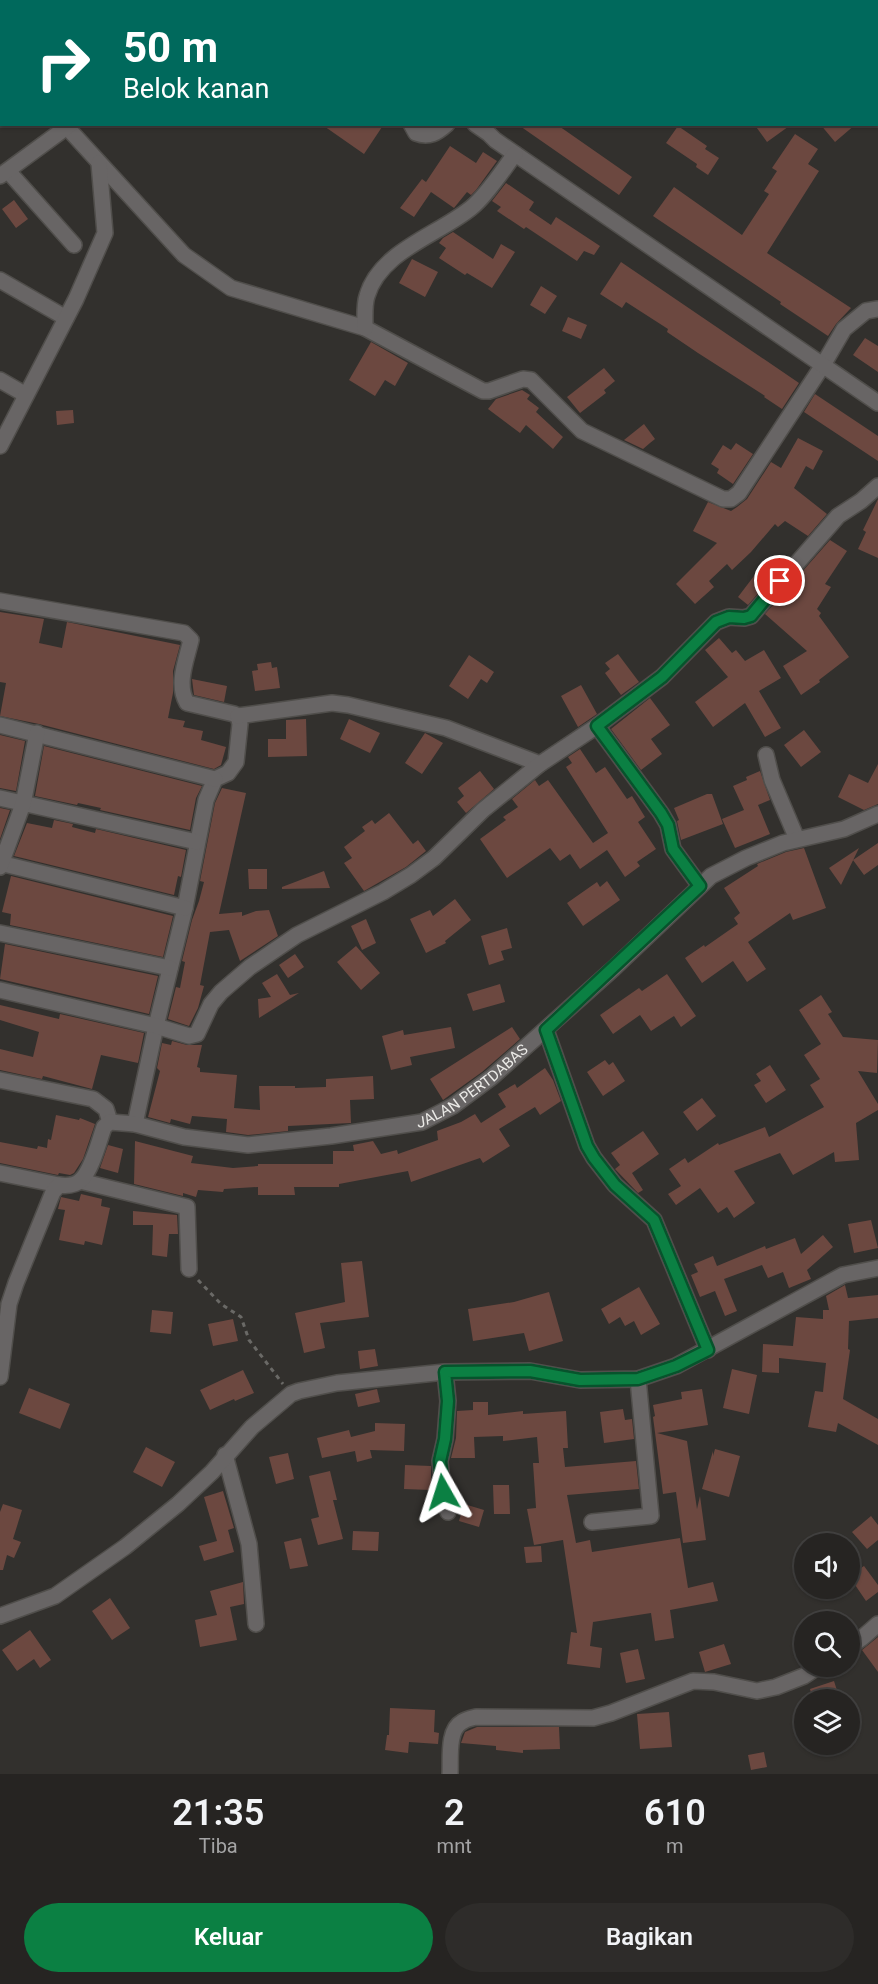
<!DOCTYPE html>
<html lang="id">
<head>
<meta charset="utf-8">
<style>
	:root { --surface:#262422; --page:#2e2c2a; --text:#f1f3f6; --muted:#a4a4a5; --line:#424140; --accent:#0b8043 }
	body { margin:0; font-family:Roboto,sans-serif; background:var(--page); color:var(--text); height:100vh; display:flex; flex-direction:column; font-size:22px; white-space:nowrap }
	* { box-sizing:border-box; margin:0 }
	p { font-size:20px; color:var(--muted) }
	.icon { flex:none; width:33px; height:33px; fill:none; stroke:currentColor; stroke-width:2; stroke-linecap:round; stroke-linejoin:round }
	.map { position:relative; height:1774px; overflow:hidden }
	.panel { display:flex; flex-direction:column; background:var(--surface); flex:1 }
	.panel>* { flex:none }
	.hud { position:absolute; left:0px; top:0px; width:879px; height:126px; box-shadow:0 2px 4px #0004,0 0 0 2px var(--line); background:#00695c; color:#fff; overflow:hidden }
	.buttons { position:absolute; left:794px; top:1533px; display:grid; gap:12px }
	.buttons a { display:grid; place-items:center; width:66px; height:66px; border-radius:50%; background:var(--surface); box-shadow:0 2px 4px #0004,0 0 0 2px var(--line); font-size:30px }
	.pin { position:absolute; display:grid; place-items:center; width:51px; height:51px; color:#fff; margin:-26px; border:3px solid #fff; border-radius:50%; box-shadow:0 2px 6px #0007 }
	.me { position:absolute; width:66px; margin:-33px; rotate:354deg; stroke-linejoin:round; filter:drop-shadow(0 0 4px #0008) }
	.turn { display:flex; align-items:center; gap:21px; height:126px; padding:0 24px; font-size:27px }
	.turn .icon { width:78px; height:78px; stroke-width:2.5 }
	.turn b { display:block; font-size:42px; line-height:51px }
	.eta { display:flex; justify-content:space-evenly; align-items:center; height:102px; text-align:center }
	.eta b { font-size:36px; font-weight:600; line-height:42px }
	.cta { display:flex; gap:12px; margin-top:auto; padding:12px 24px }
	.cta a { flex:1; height:69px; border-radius:36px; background:var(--accent); color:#fff; font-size:24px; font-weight:600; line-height:69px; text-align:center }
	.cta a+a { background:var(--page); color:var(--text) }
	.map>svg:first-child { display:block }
	.building { fill:#6c4840 }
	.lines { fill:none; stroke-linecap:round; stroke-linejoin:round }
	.minor-casing { stroke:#504e4b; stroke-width:18 }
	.path { stroke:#6a6966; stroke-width:3; stroke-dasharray:4.5 4.5; stroke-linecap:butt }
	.minor { stroke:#686565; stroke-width:15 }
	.route-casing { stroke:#07532c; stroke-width:15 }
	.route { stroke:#0b8043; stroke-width:10 }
	.labels { text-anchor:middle; stroke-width:4.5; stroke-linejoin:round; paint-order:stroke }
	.street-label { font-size:15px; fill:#ebeae7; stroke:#191817 }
</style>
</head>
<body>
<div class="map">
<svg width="878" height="1774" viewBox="0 0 878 1774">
	<rect width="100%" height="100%" fill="#32302d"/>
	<path class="building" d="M321,124H384L364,154Z
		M517,124H556L632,177L619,195Z
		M754,124H792L767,142Z
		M820,124H856L835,142Z
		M678,126L707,146L705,149L719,158L708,175L696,167L697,164L666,143Z
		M795,134L818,149L808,164L819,171L767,253L851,308L836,324L828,336L780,304L781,302L653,216L674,187L742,235L769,194L764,191L777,171L772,168Z
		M450,146L476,163L483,152L497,161L476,190L471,195L467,192L454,208L431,192L414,217L400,208L422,179L426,182Z
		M506,183L534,202L529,210L551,225L556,217L600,246L594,255L584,251L577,261L526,227L524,229L497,211L501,207L492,201Z
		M14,200L28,219L16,228L2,209Z
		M453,232L493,259L501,244L515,252L492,288L467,273L465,275L439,258L446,248L439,243L443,238Z
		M412,259L438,272L425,297L399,283Z
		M621,262L799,383L782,409L764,397L765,396L698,353L667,332L668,329L626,302L622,308L600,294Z
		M541,286L557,296L545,314L530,305Z
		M568,317L587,325L581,339L562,331Z
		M865,338L878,346V372L853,355Z
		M371,342L408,363L395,386L385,380L375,396L349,380Z
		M604,368L615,381L604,390L606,393L580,413L567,397Z
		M522,390L530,395L527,399L539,408L536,412L563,437L553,449L526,425L520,433L488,409L496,399Z
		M815,394L878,436V461L804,412Z
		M73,410L74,423L57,425L56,411Z
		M644,424L655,439L650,443L643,449L624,440Z
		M798,438L823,451L813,470L806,466L794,488L827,514L808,536L785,521L778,527L775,524L751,552L732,570L727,564L709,581L714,587L695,604L676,584L717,543L693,531L708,502L731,511L737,507L747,499L771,462L781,468Z
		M736,443L753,454L733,484L717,473L719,469L711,464L723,445L731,450Z
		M878,499V558L858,549L866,532L863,530Z
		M830,540L847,551L825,584L831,587L817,609L821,613L819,616L849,657L819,680L820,682L801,695L783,666L807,651L765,614Z
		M766,560L779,569L748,605L738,597Z
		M0,612L44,619L39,643L62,648L67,622L180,645L173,671V693L168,718L185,721L183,727L203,731L201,740L226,747L221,765L214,769L39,724L0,716L6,683L0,682Z
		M719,638L732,653L736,650L745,661L764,650L781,678L759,691L781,728L765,737L745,703L713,727L695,702L728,677L705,650Z
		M618,654L639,682L621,695L605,673L610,669L605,663Z
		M469,655L494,672L487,683L481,679L468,699L449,686Z
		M271,662L272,668L277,667L280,688L255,691L252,671L258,670L257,664Z
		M192,679L227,686L224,702L194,695Z
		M581,685L597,714L578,727L561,696Z
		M650,698L670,725L651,739L662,754L641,770L611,729Z
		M306,719L307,756L268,757V739H286V720Z
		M349,719L380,733L370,753L340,739Z
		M804,730L821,752L801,767L784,745Z
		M425,733L443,743L422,774L405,763Z
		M0,735L25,741L16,791L0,788Z
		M44,746L202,786L196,798L190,830L100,810L101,808L78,803L77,805L35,796Z
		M580,749L596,773L605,767L627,799L632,796L645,817L638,822L656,849L637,862L640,866L625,877L607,850L580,869L570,854L560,861L550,848L507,878L480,839L506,820L503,817L518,807L512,799L535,780L539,786L548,780L593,843L608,833L566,767L572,763L568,757Z
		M878,764V804L864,810L838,797L849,774L868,783Z
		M480,771L494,789L466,813L457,802L464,796L458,788Z
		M760,771L770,800L758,805L770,834L735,848L722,819L744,810L733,786L747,780L746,777Z
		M222,788L246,793L219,914L242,912V916L256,911L269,910L278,936L240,961L229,930L210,932L200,985L204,986L198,1008L189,1026L168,1019L176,987L180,988L185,962L182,961L192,920L199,901L204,882L200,881L215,803Z
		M707,794H712L723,824L681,840L677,821L679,820L674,808Z
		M0,808L10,810L0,839Z
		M389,813L413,844L418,840L426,851L406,867L364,891L344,863L352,858L344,847L365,831L362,827L372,820L375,824Z
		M54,820L73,824L72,827L95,833L96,829L186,850L181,877L178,876L174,895L14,856L27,823L52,828Z
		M878,843V865L864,875L853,860Z
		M804,848L826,908L793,920L790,913L748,942L766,969L747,982L733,961L702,983L685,958L704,945L705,947L738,924L734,918L740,913L724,888L758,866L757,864L786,852Z
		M859,848L841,885L829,868Z
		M248,869H267V889H249Z
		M324,871L330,888L282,889V887Z
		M11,876L173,916L163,957L10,925L11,914L2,912Z
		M607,881L620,900L583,926L567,903L597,882L600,887Z
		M455,899L471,920L445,941L446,943L426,953L410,919L430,910L433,916Z
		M366,919L376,943L362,950L351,926Z
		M507,928L512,948L501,951L504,960L489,965L481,936Z
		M5,944L158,976L149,1014L0,979Z
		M356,946L380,973L361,990L337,962Z
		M295,954L304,967L288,978L279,965Z
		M277,974L290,995L299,993L259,1018L258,999L271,997L262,983Z
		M667,974L696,1016L681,1027L674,1016L651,1031L640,1015L613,1034L600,1015L639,988L642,991Z
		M500,984L505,1002L473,1011L467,994Z
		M821,995L832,1012L828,1014L843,1037L878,1040L877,1073L858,1071L878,1104V1110L856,1123L859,1160L835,1162L834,1152L793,1175L780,1153L734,1171L755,1203L734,1218L727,1207L718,1213L700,1188L676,1205L668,1194L681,1186L669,1169L685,1158L688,1163L718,1143L719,1145L765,1127L769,1137L824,1107L810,1085L820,1079L804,1055L821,1044L799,1010Z
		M0,1005L59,1019L60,1014L144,1033L138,1063L101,1055L92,1089L43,1076L42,1079L0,1070V1049L33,1057L39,1032L0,1020Z
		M451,1027L455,1048L410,1057L412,1065L391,1070L382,1036L403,1030L404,1035Z
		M512,1027L520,1039L482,1072L443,1100L430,1079Z
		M172,1041L187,1045H202L197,1067L200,1068V1072L237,1075L234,1108L260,1110L259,1086H295V1088L326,1087V1079L373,1076L374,1099L350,1100L351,1123L288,1126V1131L248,1135L226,1132L227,1119L192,1116L190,1124L171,1119L170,1123L148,1117L160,1071L157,1068L162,1043L171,1045Z
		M605,1060L609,1065L613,1062L625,1081L603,1096L587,1072Z
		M770,1065L786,1090L766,1103L754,1085L761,1081L756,1074Z
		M545,1068L553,1080L561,1101L540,1115L535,1107L499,1129L510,1146L483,1163L480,1158L411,1182L408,1171L339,1184V1187H294L295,1195H258V1187L224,1189L223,1192L198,1190L196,1197L183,1193V1196L134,1184L135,1141L193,1156L191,1163L233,1168L258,1166V1164H333V1151H354L353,1145L373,1141L381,1154L397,1150L398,1154L438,1140L437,1131L461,1122L475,1114L481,1123L506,1107L498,1094L515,1084L517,1088Z
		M702,1098L716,1116L697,1131L683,1112Z
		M56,1115L79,1120L80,1118L95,1124L83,1159L74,1173L70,1175L59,1173L58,1175L0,1163V1142L37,1149L38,1146L47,1148L48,1139L51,1140Z
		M643,1131L659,1154L632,1173L643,1190L638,1193L615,1169L620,1165L611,1153Z
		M108,1145L123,1149L118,1173L100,1168Z
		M81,1194L102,1199L101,1206L110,1208L102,1245L85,1241L84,1245L59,1240L65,1210L58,1209L61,1197L79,1201Z
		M133,1211L177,1215L178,1234H169L167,1257L152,1255L153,1225H133Z
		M871,1220L878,1248L854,1253L848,1224Z
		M823,1235L833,1247L807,1270L811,1279L789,1288L783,1272L768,1278L762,1265L724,1279L737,1311L725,1316L715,1291L700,1297L691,1275L698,1272L694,1264L713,1256L717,1266L765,1246L766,1249L795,1238L801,1254Z
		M362,1261L369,1317L320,1323L325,1348L304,1353L295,1313L345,1302L341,1263Z
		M845,1285L848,1298L878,1295V1318L849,1321L848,1349L850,1350L843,1399L878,1419V1445L838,1423L836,1432L808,1427L815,1391L823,1392L826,1363L779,1358V1373L762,1372L763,1344L793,1346L796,1317L823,1319V1310H829L826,1296Z
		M639,1287L660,1324L641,1335L634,1321L625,1326L620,1317L609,1324L601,1309Z
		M549,1292L563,1341L529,1351L524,1333L473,1341L468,1309L514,1302Z
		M152,1310L173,1312L171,1334L150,1332Z
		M233,1319L238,1341L213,1346L208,1324Z
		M375,1349L378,1366L360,1369L358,1351Z
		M732,1369L757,1375L749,1414L723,1408Z
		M243,1370L254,1393L235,1401L234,1399L210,1410L200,1390Z
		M29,1388L70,1404L60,1429L19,1413Z
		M377,1389L380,1402L358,1407L355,1394Z
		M702,1389L708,1425L657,1433L687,1441L697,1509L700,1496L706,1540L683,1543L676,1492L663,1494L653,1417L655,1416L653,1405L682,1399L681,1392Z
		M473,1402H488V1415L523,1411V1414L566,1411L568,1448H563L565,1467L636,1461L639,1489L567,1495L576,1543L590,1540L592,1552L680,1538L688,1588L713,1582L718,1601L670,1610L674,1638L655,1641L651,1613L593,1622L590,1646L602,1648L600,1668L567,1664L571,1632L577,1633L563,1540L534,1545L527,1509L536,1508L533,1463H539L537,1437L503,1441V1436L474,1437L475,1458H451L456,1438L457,1411L473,1410Z
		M623,1409L625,1420L632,1419L634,1439L604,1443L600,1412Z
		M375,1423L405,1424L404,1451L370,1450L372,1458L357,1462L355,1451L322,1458L317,1438L349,1430L351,1437L375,1431Z
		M146,1447L175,1462L162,1487L133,1472Z
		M715,1449L740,1456L729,1497L702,1489L713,1451V1456Z
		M288,1453L294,1479L276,1484L269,1457Z
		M405,1465L431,1466V1490L404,1489Z
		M330,1471L337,1500H333L343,1539L318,1545L311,1519L319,1517L309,1476Z
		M493,1485H509L510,1514H494Z
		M223,1491L234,1528L228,1530L234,1552L204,1561L199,1546L217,1541L204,1497Z
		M3,1504L22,1510L13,1539L21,1542L14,1558L7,1555L3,1570H0V1512Z
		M464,1504L484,1510L479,1527L459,1521Z
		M871,1516L878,1525V1540L867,1549L852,1532Z
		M353,1531L379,1532L378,1551L352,1550Z
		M301,1538L308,1566L290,1569L284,1542Z
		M541,1546L542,1562L526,1563L524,1547Z
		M864,1566L878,1585V1592L866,1601L849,1576Z
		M243,1582L244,1604L230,1607L237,1640L200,1647L195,1620L217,1615L210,1591Z
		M110,1598L130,1628L112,1640L92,1611Z
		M30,1630L51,1660L40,1668L34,1659L17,1671L2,1650Z
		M878,1637V1672L862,1650Z
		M724,1644L731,1664L705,1672L699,1652Z
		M638,1649L645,1679L626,1683L620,1653Z
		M834,1681L840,1700H813L810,1689Z
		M390,1708L435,1710L434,1732L439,1733L438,1744L409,1742L408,1753L385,1750L387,1735H389Z
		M669,1712L672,1747L640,1749L637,1714Z
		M477,1727H559L560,1749L523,1750V1753L496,1750V1746L461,1743L465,1732Z
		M764,1752L767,1767L751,1770L748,1755Z"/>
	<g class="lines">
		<g class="minor-casing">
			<g id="minor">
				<path d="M483,0L484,2"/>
				<path d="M694,0L695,2"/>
				<path d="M227,2L229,0"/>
				<path d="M0,59L2,61"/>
				<path d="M64,124L184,255L231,288L365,328L483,391H489L523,379L531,380L582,431L723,499H731L739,493L823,365L844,329L866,311L878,309"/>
				<path d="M411,124L416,133C429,138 437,133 447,124"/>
				<path d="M475,124L488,133L495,140L878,403"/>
				<path d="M8,171L74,245"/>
				<path d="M0,176L71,124"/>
				<path d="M0,280L66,318"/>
				<path d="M365,328C365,318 364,305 367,296C380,251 438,235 471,208C487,195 502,171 515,154"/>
				<path d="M0,380L26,395"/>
				<path d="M0,446L76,299L105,233L99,163"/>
				<path d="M0,601L184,633L191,640C186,661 176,684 187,703L234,714L238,716L240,724L236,762L228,773L215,779L206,800L185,908L156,1026L135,1124"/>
				<path d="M238,716L332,703L348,705L446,728L540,764"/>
				<path d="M0,725L215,779"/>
				<path d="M597,726L661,813L668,825L673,849L700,886"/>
				<path d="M766,755L772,780L797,839"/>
				<path d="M0,798L197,842"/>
				<path d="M0,863L185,908"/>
				<path d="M0,867L23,804L37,733"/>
				<path d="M0,933L170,968"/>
				<path d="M0,990L156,1026L189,1036L197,1034L211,1004L221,992L250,967L297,935L383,892L411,875L434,858L483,810L540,764L597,726L662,677L716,622L729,617L744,618L751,616L838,516L861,501L878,486"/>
				<path d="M546,1030L587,1146L594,1158L615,1185L654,1220L708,1350"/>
				<path d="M0,1080L93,1099L106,1109L110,1122"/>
				<path d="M0,1173L59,1185"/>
				<path d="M80,1181L187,1207L189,1269"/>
				<path d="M445,1372L448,1401L445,1439L440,1461L443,1493L448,1512"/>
				<path id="s1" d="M0,1377L9,1304L16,1283L53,1192L59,1185C67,1186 75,1186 81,1180C92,1170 99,1141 104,1127L110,1122L135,1124L184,1137L248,1145L331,1136L422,1122L453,1106L492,1077L613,969L711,876L746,858L783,843L844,829L878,814"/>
				<path d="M225,1455L249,1544L256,1624"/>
				<path d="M592,1522L651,1516L638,1379"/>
				<path d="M0,1616L55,1596L125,1547L178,1504L212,1472L252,1427L291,1394L299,1391L337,1383L445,1372L530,1371L580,1380L638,1379L676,1366L843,1275L878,1268"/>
				<path d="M849,1647L862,1638L878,1624"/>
				<path d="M450,1774C451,1759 447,1730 462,1722C466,1719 472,1718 476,1717L593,1718L611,1713L693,1681L714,1682L757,1691L776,1687L804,1676L819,1666"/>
			</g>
		</g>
		<path class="path" d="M198,1280L221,1304L241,1317L249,1340L283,1384"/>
		<use href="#minor" class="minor"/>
	</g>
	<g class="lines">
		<g class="route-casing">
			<path id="route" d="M443,1492L440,1461L445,1439L448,1401L445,1372L530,1371L580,1380L638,1379L676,1366L708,1350L654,1220L615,1185L594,1158L587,1146L546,1030L700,886L673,849L668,825L661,813L597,726L662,677L716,622L729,617L744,618L751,616L780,581"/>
		</g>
		<use href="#route" class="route"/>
	</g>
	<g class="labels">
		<g class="street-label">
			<text dy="5" stroke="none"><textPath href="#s1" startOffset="670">JALAN PERTDABAS</textPath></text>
		</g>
	</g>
</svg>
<div class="buttons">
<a><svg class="icon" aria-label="sound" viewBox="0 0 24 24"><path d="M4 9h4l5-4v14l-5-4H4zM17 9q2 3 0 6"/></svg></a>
<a><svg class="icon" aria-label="search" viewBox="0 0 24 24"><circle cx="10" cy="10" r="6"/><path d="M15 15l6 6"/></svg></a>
<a><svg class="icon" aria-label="layers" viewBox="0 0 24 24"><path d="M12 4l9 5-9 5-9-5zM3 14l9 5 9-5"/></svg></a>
</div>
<div class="pin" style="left:780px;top:581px;background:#d93025"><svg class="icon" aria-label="arrive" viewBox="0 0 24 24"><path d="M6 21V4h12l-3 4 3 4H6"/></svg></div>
<svg class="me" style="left:443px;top:1492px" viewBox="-20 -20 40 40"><path d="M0-17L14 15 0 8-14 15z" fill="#0b8043" stroke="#fff" stroke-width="4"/></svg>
<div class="hud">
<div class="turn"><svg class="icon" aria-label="right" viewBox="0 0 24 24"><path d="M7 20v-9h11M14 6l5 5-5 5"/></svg><div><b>50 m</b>Belok kanan</div></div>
</div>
</div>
<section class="panel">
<div class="eta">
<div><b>21:35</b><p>Tiba</p></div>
<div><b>2</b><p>mnt</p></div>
<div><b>610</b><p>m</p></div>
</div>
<div class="cta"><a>Keluar</a><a>Bagikan</a></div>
</section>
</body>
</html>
